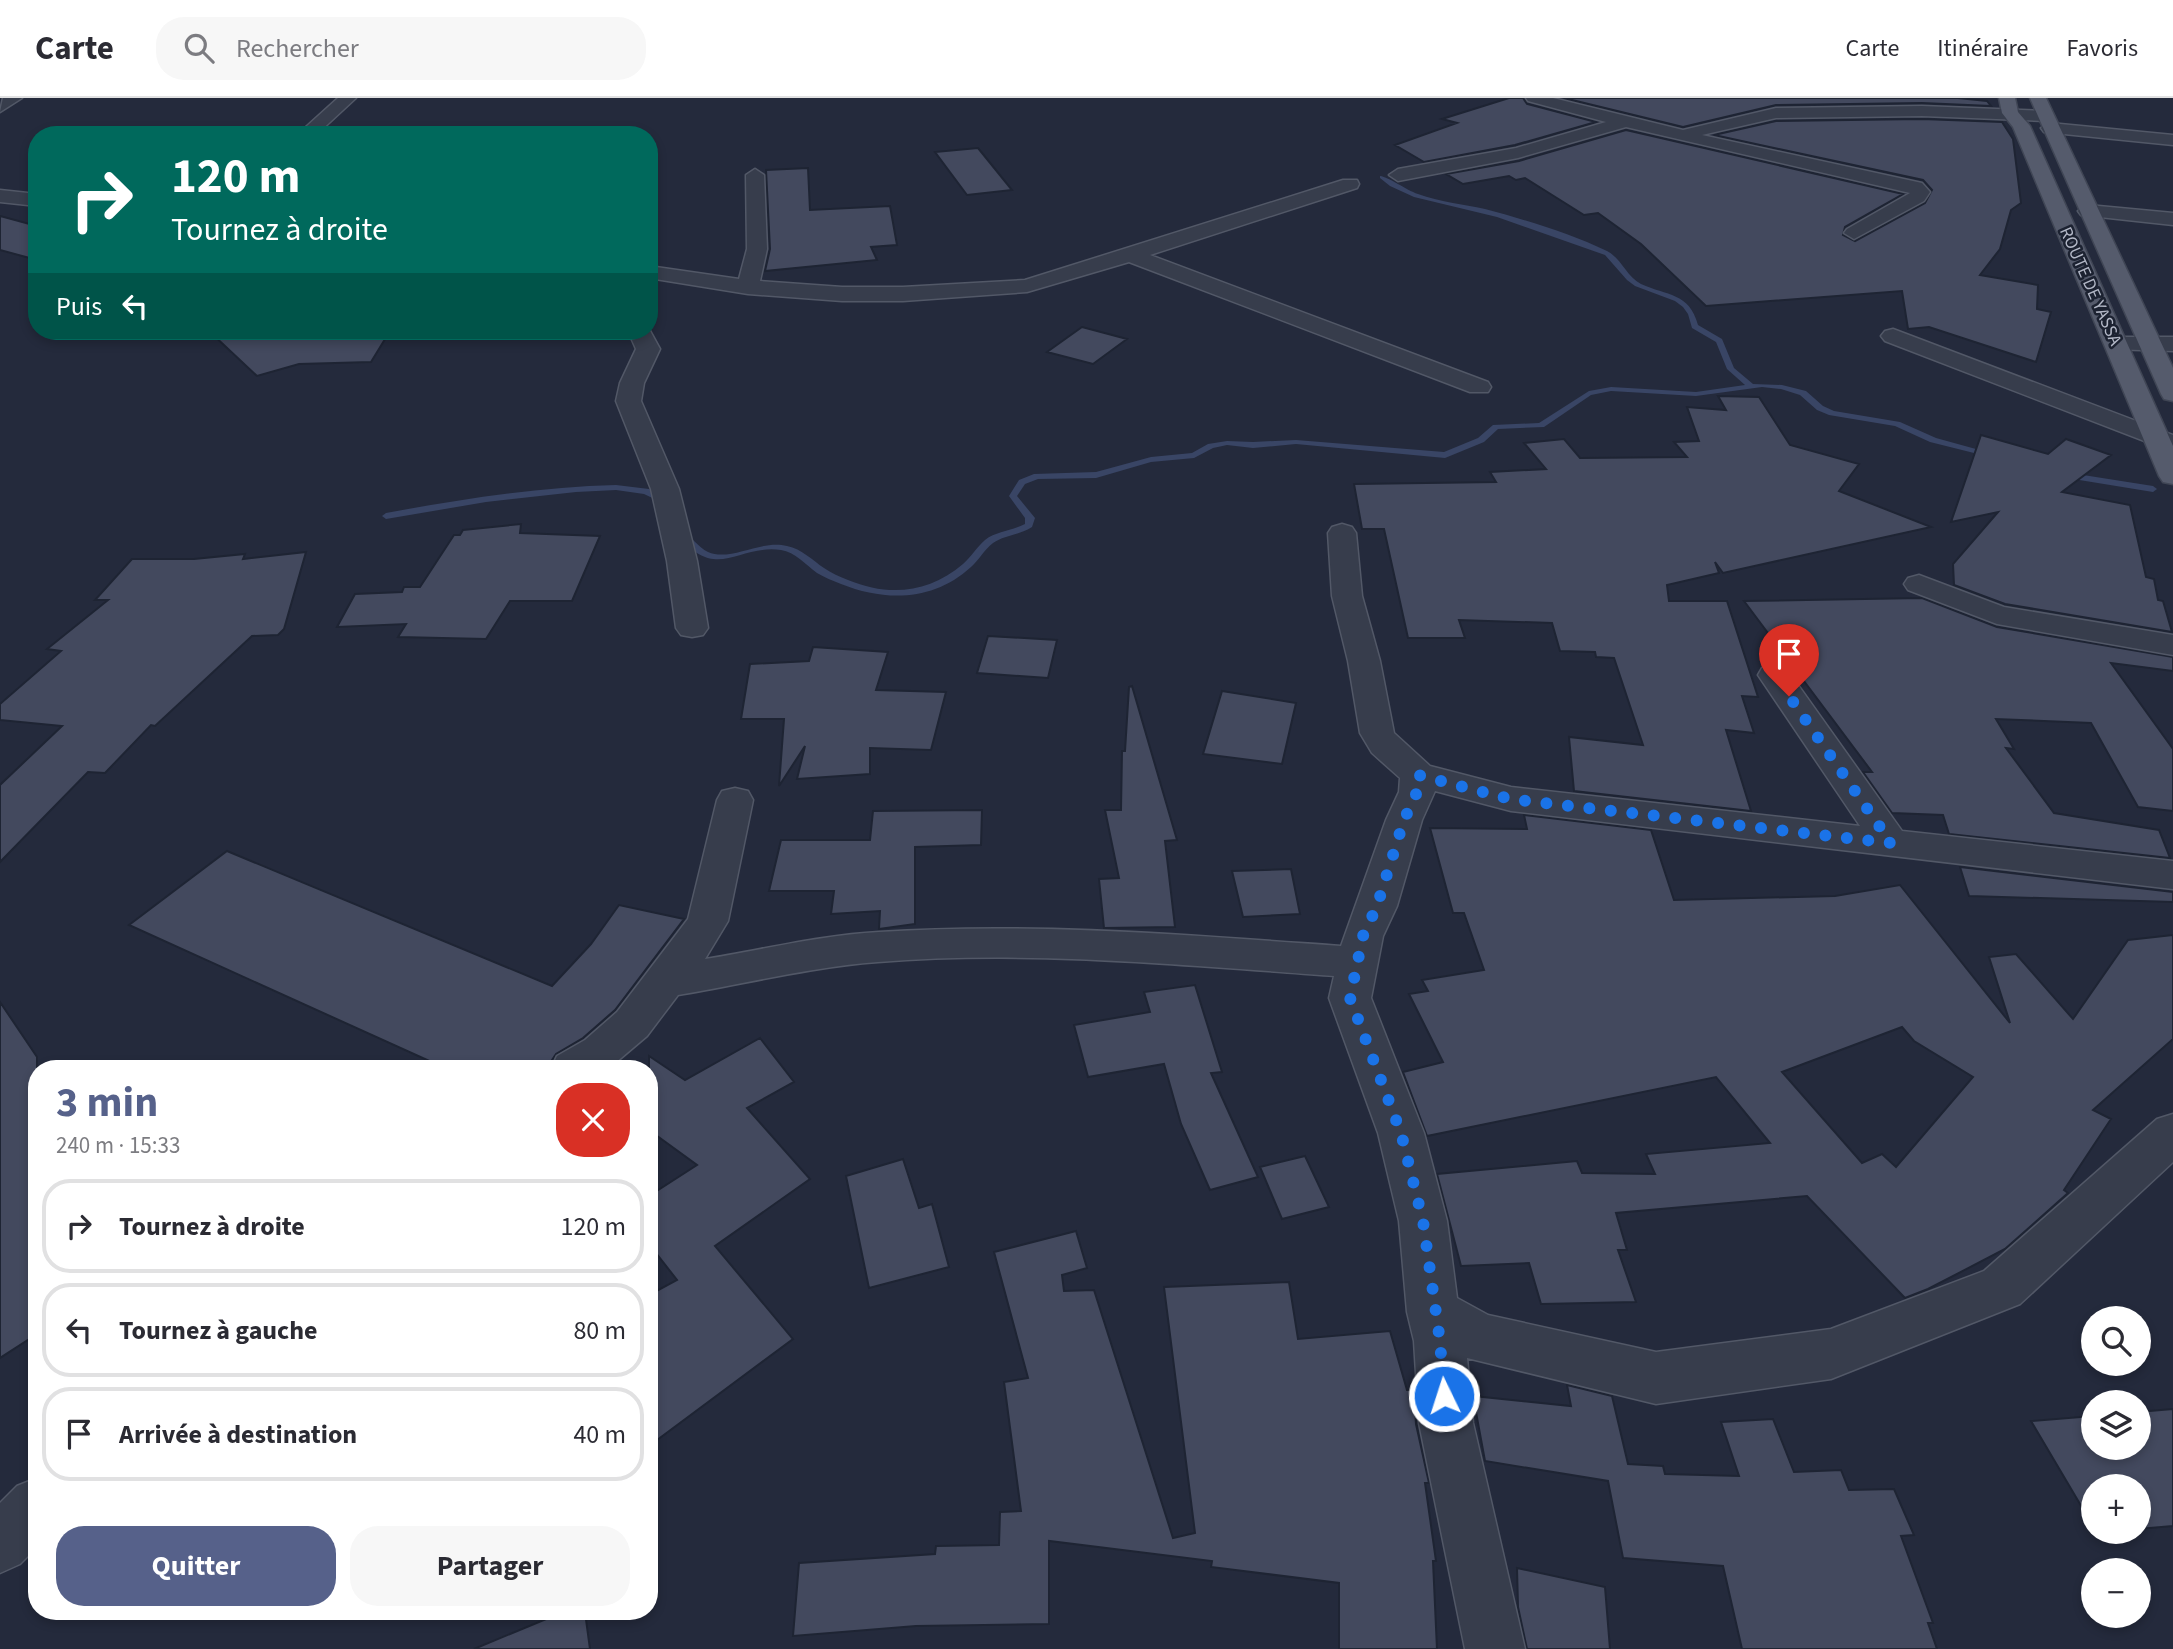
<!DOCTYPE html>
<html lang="fr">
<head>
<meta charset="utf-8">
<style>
	:root { --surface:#fff; --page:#f7f7f7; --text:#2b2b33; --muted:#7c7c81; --line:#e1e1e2; --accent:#56618a }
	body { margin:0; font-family:"Source Sans 3",sans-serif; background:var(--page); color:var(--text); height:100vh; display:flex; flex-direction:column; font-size:26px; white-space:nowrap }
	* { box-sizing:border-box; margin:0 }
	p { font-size:23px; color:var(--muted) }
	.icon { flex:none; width:38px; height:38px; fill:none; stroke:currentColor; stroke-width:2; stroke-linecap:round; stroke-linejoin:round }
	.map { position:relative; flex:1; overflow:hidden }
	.side { position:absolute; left:28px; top:962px; width:630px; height:560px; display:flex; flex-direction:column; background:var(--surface); border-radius:28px; box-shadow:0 4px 10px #0003 }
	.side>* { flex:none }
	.top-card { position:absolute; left:28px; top:28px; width:630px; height:214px; border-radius:28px; box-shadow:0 4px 10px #0003; background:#00695c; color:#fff; overflow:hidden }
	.buttons { position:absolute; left:2081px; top:1208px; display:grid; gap:14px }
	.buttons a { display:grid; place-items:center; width:70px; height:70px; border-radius:50%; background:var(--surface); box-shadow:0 4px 10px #0003; font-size:35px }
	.pin { position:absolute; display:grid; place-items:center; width:60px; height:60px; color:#fff; margin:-72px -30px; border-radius:50% 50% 50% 0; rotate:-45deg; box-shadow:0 0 7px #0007 }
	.pin .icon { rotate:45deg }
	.me { position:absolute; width:77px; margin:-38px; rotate:356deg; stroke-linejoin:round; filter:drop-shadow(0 0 5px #0008) }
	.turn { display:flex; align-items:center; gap:24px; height:147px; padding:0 28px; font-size:32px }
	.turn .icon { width:91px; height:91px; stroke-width:2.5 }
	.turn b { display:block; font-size:49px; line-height:60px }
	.then { display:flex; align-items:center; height:66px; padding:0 28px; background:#0003; gap:14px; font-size:26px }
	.round { display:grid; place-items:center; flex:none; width:74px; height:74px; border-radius:28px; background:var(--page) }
	.head { display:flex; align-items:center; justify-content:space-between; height:119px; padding:0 28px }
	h1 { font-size:42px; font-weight:700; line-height:52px; color:var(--accent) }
	.primary-button { display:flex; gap:14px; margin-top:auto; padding:14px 28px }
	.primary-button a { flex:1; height:80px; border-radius:28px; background:var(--accent); color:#fff; font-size:28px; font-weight:700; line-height:80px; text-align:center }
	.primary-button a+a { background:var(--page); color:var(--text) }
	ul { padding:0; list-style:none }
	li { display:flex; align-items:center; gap:21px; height:94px; margin:0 14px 10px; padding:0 14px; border:4px solid var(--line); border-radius:28px }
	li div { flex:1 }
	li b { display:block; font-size:26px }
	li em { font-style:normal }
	header { display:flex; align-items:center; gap:42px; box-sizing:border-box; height:98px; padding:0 35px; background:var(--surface); border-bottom:2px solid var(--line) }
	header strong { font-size:33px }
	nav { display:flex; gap:38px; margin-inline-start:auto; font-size:24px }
	.search { width:490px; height:63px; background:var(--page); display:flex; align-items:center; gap:18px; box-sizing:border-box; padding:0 24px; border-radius:28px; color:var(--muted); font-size:26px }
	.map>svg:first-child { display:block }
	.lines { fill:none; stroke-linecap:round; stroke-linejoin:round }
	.stream { fill:#394565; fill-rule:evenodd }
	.building { fill:#43495e; stroke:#1e2433; stroke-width:2; fill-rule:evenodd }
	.minor-casing { stroke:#525867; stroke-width:3 }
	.primary-casing { stroke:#404655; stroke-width:3 }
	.minor { fill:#373d4c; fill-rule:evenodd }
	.primary { fill:#555b6c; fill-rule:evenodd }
	.route { stroke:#1a73e8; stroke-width:12; stroke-dasharray:0 21.6 }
	.labels { text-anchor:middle; stroke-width:5; stroke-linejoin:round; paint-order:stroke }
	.far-street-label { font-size:18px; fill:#b3b8c7; stroke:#1c2231 }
</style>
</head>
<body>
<header>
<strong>Carte</strong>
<div class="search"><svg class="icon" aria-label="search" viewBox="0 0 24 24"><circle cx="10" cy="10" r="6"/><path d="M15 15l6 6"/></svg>Rechercher</div>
<nav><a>Carte</a><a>Itinéraire</a><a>Favoris</a></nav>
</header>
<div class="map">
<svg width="2173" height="1551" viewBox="0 0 2173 1551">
	<rect width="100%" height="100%" fill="#242a3c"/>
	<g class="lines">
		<path class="stream" d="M1380,78C1389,79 1406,92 1418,96C1440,104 1463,106 1485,111C1526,122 1569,135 1607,153C1622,161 1626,178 1641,186C1667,198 1689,194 1698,227L1722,241L1734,270L1753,286L1782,287L1806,293L1823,308L1834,313L1900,324L1936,340L1994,356L1990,359L1930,344L1895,328L1829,317L1817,312L1800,297L1781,291L1762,289L1696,298L1611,293L1591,297L1544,329L1498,331L1484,344L1445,360L1296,346L1253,350L1227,347L1213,350L1194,360L1151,364L1096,380L1038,381L1025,386L1017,398L1035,420L1032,429C1020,437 1005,437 993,445C984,452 979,462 971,469C934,503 886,504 841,486C833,483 824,479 817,475C806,467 795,454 781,452C737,446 717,485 678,437L683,434C692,439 698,449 708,454C731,464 761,441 787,448C802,451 812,462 824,470C831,475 840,479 848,482C889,499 929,495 963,466C971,459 977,449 985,442C997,433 1012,433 1025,426V420L1009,398L1019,382L1034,376L1096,374L1151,359L1192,355L1208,346L1227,343L1253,344L1296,342L1444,354L1478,340L1493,327L1539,325L1589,293L1611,289L1696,294L1745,287L1727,271L1716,244L1692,230L1688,216L1683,209L1675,203L1635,188L1627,182L1605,157L1497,119L1414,99L1390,88L1380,80Z
			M2064,374L2153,388L2157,391L2153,394L2061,379L2060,377Z
			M616,387L649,391L667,402L663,405L644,396L616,392L576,394L486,404L386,421L382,418L386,415C462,401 538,389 616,387Z"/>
	</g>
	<path class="building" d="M1509,0H1523L1527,6L1596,24L1515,47L1424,64L1395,47L1457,25L1442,21Z
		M1564,0H1958L1987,3L1991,8L1922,5L1776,7L1683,29Z
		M1922,21L2002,24L2013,41L2021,105L2011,112L2000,151L1980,177L2038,187L2037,211L2051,214L2036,264L1929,229L1908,231L1902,193L1706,208L1641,146L1598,115L1584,117L1525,80L1516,82L1509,78L1463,86L1446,76L1519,63L1626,32L1903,96L1845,129L1843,137L1855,143L1925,105L1932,92L1923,82L1714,37L1776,23Z
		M978,50L1012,92L967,97L935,54Z
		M808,70L810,112L890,108L897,147L871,149L877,162L765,173L770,151L766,72Z
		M0,118L37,128V162L0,152Z
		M1082,229L1127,241L1093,266L1047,254Z
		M209,233H390L371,264L299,266L257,278Z
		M1718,298L1759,299L1790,347L1859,366L1839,393L1931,429L1723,475L1715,464L1719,475L1667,487L1669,503H1727L1758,599L1742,598L1754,635L1726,632L1751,713L1574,693L1569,639L1643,647L1614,560L1596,559L1595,554L1560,553L1552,525L1459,522L1465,540H1408L1384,431H1362L1354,386L1496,384L1490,374L1546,371L1524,345L1564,341L1580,360L1687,359L1674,344L1699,343L1687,309L1726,312Z
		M1981,337L2048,356L2066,341L2111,357L2062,394L2130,407L2146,479L2154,481L2158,502L2163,503L2172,534L2005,506L1954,487L1953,466L1998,414L1951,424Z
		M521,426L520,435L600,438L572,503H510L486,541L398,539L406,526L337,529L355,496L402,494L404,489H420L454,437H460L463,432Z
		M306,454L284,531L278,537L252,538L155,628L151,627L105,675L88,674L0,764V687L62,628L0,622V606L61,553L47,551L108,502H95L132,461H194L245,456L243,461Z
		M1922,500L1997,529L2173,559V573L2111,565L2173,651V713L2138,709L2091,625L1996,621L2014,651L2006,650L2054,715L2159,732L2170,760L1949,736L1943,717L1892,715L1863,674H1872L1744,503Z
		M988,538L1057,542L1048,580L977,575Z
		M813,549L888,554L876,592L946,594L931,652L870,650V676L797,681L805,648L779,688L784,621H741L750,566L809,563Z
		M1132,588L1177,742L1165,743L1175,829L1104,830L1099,781L1119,780L1105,712H1121L1122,653H1125L1129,589Z
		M1222,593L1296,605L1282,666L1203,656Z
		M982,712L981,747L915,749V826L879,831L880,813L831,816L834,793H769L781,742H870L873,713Z
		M1524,717L1651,732L1674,802L1835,798L1900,787L2010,925L1989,859L2016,856L2073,921L2128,842L2173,837V941L2093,1012L2111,1021L2064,1092L2068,1095L2005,1151L1928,1191L1905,1200L1807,1098L1616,1115L1627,1152H1618L1636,1204L1541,1206L1529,1165L1461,1168L1437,1076L1577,1063L1582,1075L1655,1076L1646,1056L1770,1045L1716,979L1427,1038L1403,974L1443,964L1409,896L1428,893L1422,882L1484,872L1464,815H1453L1430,730L1527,731ZM1902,929L1914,943L1973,979L1896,1069L1882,1056L1862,1065L1782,974Z
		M227,753L552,888L591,846L619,807L684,821L615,912L583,940L556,956L546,971H447L129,827Z
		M1960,769L2173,794V804L1969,798Z
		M1291,771L1300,816L1243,819L1232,773Z
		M1195,887L1222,974L1211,975L1258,1079L1210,1092L1181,1026L1164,966L1088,979L1074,927L1150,914L1144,894Z
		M0,904L37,959V1236L0,1260Z
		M760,940L794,984L747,1010L810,1081L715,1148L793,1241L649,1348V1197L677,1182L649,1146V1098L697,1067L649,1032V958L685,982Z
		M1305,1058L1329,1109L1282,1121L1260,1069Z
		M903,1061L919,1110L932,1106L949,1169L869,1190L846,1078Z
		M1076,1133L1087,1170L1062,1177L1064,1193L1094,1192L1173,1440L1195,1435L1164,1189L1289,1184L1298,1241L1390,1233L1407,1292H1414L1416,1326L1429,1385H1425L1436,1463H1433L1437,1551H1339V1485L1211,1469L1212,1463L1049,1443V1526L916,1528L793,1538L799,1465L935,1456L936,1448L999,1447L1000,1414L1021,1413L1004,1284L1028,1280L994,1154Z
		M1567,1287L1612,1298L1628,1366L1663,1368L1665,1376L1739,1378L1721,1324L1773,1321L1794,1374L1841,1372L1849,1392L1894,1391L1914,1437L1901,1438L1933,1525H1928L1937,1551H1742L1723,1468L1623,1460L1608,1383L1485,1363L1473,1298L1571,1308Z
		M2173,1311V1428L2138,1431V1388H2093V1428L2031,1323L2093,1318V1349H2138V1314Z
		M1517,1470L1605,1489L1610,1551H1527L1518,1509Z
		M563,1514H585L590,1551H474Z"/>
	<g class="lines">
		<g class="minor-casing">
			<path id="minor" d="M3,0H22L0,14Z
				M338,0H356L316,37H297Z
				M1526,0H1553L1683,32L1776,10L1922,8L2046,13L2054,18L2046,23L1922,18L1776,20L1702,37L1922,85L1930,94L1924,103L1854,141L1844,135L1847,131L1910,95L1626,29L1518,60L1398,83L1389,77L1398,71L1516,50L1606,24L1528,3Z
				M2050,25L2173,37V47L2044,34L2041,30Z
				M755,71L764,77L767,151L760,183L842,189H903L1025,182L1343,82H1357L1359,86L1357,90L1150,157L1488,284L1491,289L1488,294H1470L1129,164L1027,194L903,203H842L748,196L649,180V168L739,181L747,151L746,77Z
				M0,92L37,96V108L0,104Z
				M2088,107L2173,115V127L2081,117L2078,113Z
				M649,231L660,251L644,285L641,303L679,391L697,463L708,530L703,537L692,539L681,537L676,530L667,463L651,391L616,303L620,285L636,251L628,233Z
				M1893,231L2173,337V354L1885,243L1881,238L1885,233Z
				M2117,239H2173V253L2109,251L2105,246L2109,241Z
				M1342,426L1352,429L1356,435L1362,498L1380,563L1394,635L1430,668L1511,689L1860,728L1758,577L1762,570L1774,567L1786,570L1902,733L2173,763V791L1511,713L1435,693L1422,722L1397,808L1383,838L1371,900L1424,1035L1447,1123L1457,1200L1488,1217L1656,1254L1831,1231L1984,1173L2157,1021L2173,1016V1064L2020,1206L1831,1281L1656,1306L1467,1260L1473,1325L1525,1551H1465L1419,1325L1414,1243L1407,1214L1399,1123L1378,1035L1329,900L1334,878C1183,867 1029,852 878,864C811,869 744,886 678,897L647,938L608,971H551L557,958L585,942L617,914L688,821L717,702L722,693L735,690L748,693L753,702L728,823L705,861C762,852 821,837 879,834C1033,824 1187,837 1341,848L1386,722L1399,694L1400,680L1372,655L1360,635L1348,563L1332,498L1328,435L1332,429Z
				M1919,477L2004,509L2173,537V557L1997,526L1908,492L1904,486L1908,480Z
				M37,1380V1449L20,1466L0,1475V1405L17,1388Z"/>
		</g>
		<g class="primary-casing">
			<path id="primary" d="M1999,0H2015L2018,14L2030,28L2173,348V386L2163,384L2159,378L2013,29L2002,15Z
				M2030,0H2046L2173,270V303L2164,301L2161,296Z"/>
		</g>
		<use href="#minor" class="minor"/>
		<use href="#primary" class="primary"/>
	</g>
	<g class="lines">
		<path class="route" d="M1444,1298L1440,1243L1423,1123L1401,1035L1350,900L1363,838L1377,808L1404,722L1417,694L1418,677L1510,701L1891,745L1789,598"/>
	</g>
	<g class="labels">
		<g class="far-street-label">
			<text transform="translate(2091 188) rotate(66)" y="6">ROUTE DE YASSA</text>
		</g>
	</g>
</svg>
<div class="buttons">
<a><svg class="icon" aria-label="search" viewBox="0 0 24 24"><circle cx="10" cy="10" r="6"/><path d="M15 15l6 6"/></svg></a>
<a><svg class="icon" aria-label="layers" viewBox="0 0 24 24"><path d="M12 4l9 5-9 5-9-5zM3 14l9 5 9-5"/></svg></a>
<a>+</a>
<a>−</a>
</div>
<div class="pin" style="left:1789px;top:598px;background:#d93025"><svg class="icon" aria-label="arrive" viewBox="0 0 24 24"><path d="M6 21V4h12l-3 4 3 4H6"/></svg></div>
<svg class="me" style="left:1444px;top:1298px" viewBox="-20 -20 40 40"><circle r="17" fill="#1a73e8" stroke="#fff" stroke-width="3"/><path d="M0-11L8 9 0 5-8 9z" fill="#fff"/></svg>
<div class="top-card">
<div class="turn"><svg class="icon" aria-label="right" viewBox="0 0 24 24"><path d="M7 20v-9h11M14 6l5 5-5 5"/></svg><div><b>120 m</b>Tournez à droite</div></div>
<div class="then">Puis<svg class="icon" aria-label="left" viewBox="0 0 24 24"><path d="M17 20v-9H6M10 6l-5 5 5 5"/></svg></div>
</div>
<section class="side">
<div class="head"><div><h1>3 min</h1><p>240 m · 15:33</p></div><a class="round" style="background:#d93025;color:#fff"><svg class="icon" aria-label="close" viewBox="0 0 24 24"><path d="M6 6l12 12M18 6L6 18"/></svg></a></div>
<ul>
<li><svg class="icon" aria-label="right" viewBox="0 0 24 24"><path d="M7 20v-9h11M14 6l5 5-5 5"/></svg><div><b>Tournez à droite</b></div><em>120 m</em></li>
<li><svg class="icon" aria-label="left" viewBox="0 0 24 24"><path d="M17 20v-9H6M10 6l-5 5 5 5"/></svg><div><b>Tournez à gauche</b></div><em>80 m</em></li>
<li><svg class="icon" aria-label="arrive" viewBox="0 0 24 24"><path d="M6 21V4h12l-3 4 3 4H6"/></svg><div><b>Arrivée à destination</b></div><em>40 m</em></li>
</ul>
<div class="primary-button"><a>Quitter</a><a>Partager</a></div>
</section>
</div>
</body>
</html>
